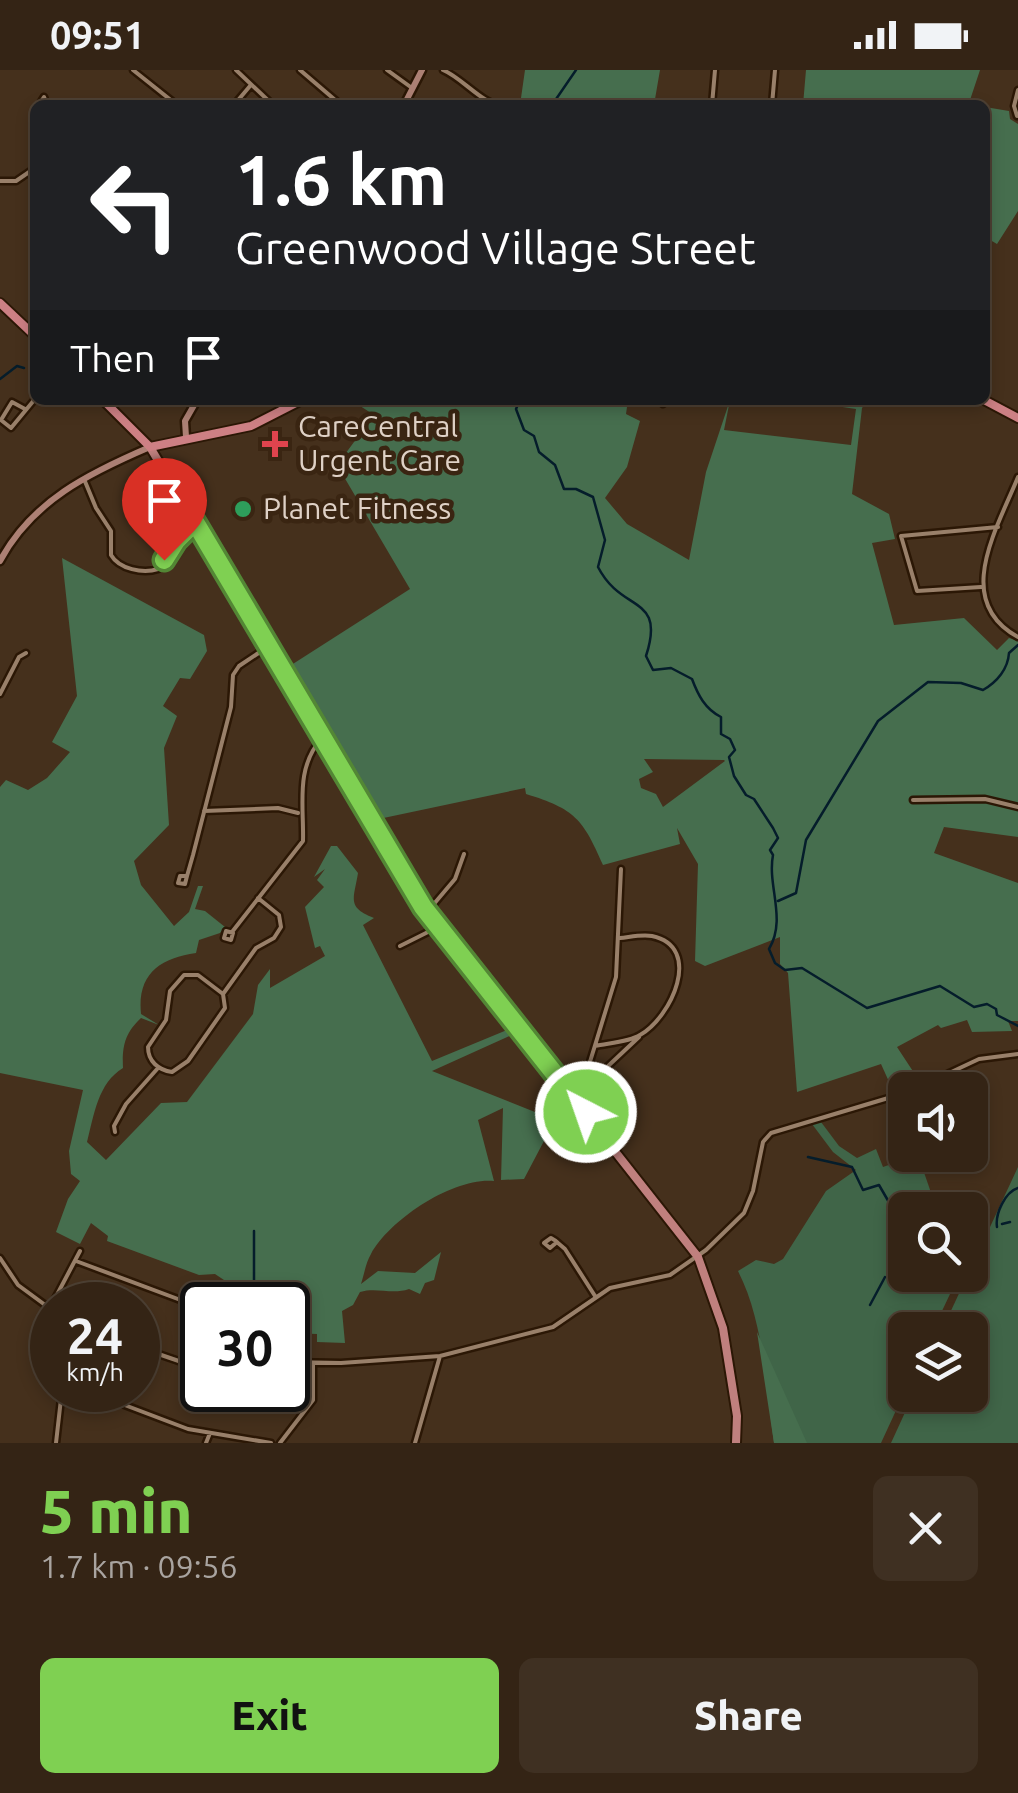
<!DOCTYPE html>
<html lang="en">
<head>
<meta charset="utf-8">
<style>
	:root { --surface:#342415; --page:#3f3022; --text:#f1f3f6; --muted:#a9a4a0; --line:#4e4134; --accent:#7fd052 }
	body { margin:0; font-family:Ubuntu,sans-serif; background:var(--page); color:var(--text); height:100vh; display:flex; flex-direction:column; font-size:38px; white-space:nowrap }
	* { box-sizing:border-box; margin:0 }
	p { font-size:32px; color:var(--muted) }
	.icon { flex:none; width:55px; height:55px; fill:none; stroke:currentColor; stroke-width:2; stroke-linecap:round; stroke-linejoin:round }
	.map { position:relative; height:1373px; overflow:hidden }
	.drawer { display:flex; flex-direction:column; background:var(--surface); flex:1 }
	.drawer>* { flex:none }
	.top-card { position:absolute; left:30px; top:30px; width:960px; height:305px; border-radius:15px; box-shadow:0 5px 15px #0003,0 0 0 2px var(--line); background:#202124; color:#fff; overflow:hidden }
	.fabs { position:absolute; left:888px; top:1002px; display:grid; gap:20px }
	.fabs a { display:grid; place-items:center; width:100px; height:100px; border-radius:15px; background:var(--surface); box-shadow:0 5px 15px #0003,0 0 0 2px var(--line); font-size:50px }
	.speed { position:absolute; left:30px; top:1212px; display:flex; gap:20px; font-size:50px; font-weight:700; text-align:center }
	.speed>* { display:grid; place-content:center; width:130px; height:130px; border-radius:50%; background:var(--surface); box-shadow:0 5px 15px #0003,0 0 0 2px var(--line); line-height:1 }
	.speed small { font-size:25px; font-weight:400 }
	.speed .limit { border:5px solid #111; border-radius:15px; background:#fff; color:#111 }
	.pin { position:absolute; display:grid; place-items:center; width:85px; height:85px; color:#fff; margin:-102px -42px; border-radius:50% 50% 50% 0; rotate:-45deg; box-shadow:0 0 10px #0007 }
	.pin .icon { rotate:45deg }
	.me { position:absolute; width:110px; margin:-55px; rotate:319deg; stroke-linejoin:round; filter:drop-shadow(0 0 8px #0008) }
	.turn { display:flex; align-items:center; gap:35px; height:210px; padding:0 40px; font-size:45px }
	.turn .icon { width:130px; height:130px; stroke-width:2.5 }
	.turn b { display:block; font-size:70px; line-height:85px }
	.then { display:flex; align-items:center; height:95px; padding:0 40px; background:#0003; gap:20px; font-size:38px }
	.round { display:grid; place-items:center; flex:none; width:105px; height:105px; border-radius:15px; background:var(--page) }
	.overview { display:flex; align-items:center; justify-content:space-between; height:170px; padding:0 40px }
	h1 { font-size:60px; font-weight:800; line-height:75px; color:var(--accent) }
	.cta { display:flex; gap:20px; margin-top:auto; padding:20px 40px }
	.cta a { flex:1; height:115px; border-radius:15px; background:var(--accent); color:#111; font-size:40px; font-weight:800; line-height:115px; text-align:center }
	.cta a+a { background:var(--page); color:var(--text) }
	.status { display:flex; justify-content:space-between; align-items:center; height:70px; padding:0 50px; background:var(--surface); direction:ltr }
	.status svg { height:28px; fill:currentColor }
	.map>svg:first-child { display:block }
	.green { fill:#406548 }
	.forest { fill:#466e4e; fill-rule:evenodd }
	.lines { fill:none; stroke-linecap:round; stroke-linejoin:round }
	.stream { stroke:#051d2b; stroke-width:2.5 }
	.minor-casing { stroke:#2b1705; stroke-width:9 }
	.secondary-casing { stroke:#2b1705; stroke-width:11 }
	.primary-casing { stroke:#2b1705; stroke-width:12 }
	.trunk-casing { stroke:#2b1705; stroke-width:12 }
	.minor { stroke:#99806a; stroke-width:4 }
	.secondary { stroke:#ac8074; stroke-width:6 }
	.primary { stroke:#c0807e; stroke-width:8 }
	.trunk { stroke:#cd8084; stroke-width:8 }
	.route-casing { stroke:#538735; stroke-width:25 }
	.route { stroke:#7fd052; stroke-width:18 }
	.health-dot { fill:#e0444e; stroke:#3a2512; stroke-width:4 }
	.leisure-dot { fill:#2e9e5b; stroke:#3a2512; stroke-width:4 }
	.labels { text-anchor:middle; stroke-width:9; stroke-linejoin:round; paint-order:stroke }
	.poi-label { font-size:30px; fill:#dfd1c6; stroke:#3a2512; text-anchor:start }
</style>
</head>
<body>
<div class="status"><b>09:51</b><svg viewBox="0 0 49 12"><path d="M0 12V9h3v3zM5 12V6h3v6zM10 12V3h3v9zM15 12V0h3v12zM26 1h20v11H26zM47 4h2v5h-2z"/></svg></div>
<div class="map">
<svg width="1018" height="1373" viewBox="0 0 1018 1373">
	<rect width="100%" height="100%" fill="#45301c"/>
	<path class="green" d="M821,1052L839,1076L857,1088L876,1079L883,1097L900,1091L894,1068L905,1064V1085H918L937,1140H905V1205H959L933,1260H905V1321L881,1373H774C766,1317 764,1252 738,1201L756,1190L774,1194L783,1189L826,1121L856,1100L833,1082L812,1054Z
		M1018,1097V1373H891L913,1325H970V1260H942Z"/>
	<path class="forest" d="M525,0H660L654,35H520Z
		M806,0H980L969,33L976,35H803Z
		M985,37L1009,41L1010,49L1018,54V141L997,174L985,167Z
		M351,330H628L626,344L640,351L627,397L605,428L627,454L689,490L706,402L730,330L724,360L851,375L856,339L829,335V330H868L862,338L852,424L889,444L895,469L872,473L894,555L964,548L997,580L1009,568L1018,571V767L944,757L934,783L1018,813V951H1008L1012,961L972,962L967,950L941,958L938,955L897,977L922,1015L895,1025L881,994L797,1022L788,903L780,894V867L705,896L695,891L698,794L677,758L680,774L603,795C583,749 575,739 526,724L525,718L374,750L285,599L410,519L337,395L374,345ZM644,689L724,690L725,691L663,737L656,724L641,718L639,709L653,702Z
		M62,488L204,565L207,581L190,609L180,608L163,636L177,646L164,678L169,755L134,791L141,815L174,856L189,842L198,816H203L195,839L205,841L225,857L220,863L199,870L196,883C160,888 137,904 141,944L159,955L141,948C125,963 122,976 123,998C98,1013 94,1045 87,1072L106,1090L161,1033L187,1032L253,944L258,915L270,899V918L325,886L320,876L315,878L305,837L324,817L317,810L325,799L314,807L331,776H337L358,803C354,829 346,837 374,848L363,855L432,991L514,957L518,962L432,1001L555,1050L524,1109L501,1110L503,1038L478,1050L494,1111C454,1107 390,1149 371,1184C366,1192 364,1205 361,1214L378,1201L415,1203L441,1182L434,1210L425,1213L420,1224L409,1219C392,1225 377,1217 360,1222L353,1235L342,1241L345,1273L317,1272V1264L288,1263V1235H224L233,1216L215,1204L199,1205L107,1171L108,1166L91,1153L80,1174L56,1162L68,1129L80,1111L71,1104L69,1081L83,1020L0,1003V717L6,710L28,720L47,708L70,682L52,672L77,626Z
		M757,1262L807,1373H774Z"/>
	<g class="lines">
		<path class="stream" d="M552,35L576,0
			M0,309L17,296L24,298
			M520,330L516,339L524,360L534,366L539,382L555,395L564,419H576L593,427L605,470L598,497C622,544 666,524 646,586L653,600L671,598L692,609C698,625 705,639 721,647V664L730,669L735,680L729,687L734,706L746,725L754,729L773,758L778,768L770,780L773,785C767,816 787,849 769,879L775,893L785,900L802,898L867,938L940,916L974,937L987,934L996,939L997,945L1018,956
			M778,831L796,823L806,770L878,651L928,612L961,613L983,620C997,612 1008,599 1009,583L1018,575
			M808,1087L852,1097L863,1120L879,1115L890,1134
			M893,1137L904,1156
			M1002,1154L1010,1152
			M997,1157C995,1144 1005,1122 1018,1118
			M254,1161V1235
			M970,1200L986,1169
			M870,1235L885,1207
			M261,1320V1323"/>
		<g class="minor-casing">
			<path id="minor" d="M133,0L177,35
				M236,0L273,35
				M300,0L341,35
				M387,0L412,18
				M443,0C462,8 483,34 500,35
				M39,35L44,27L47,35
				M234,35L250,16
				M712,35L715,0
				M772,35L775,0
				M1017,46L1014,36L1018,20
				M0,111H16L35,98
				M657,330L663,334L668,330
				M25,339L12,332L1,350L11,358L35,329
				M1018,407C997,459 952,531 1018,567
				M84,409L96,438L111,461V485C119,499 143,504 158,499L173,474L193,453
				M981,517L917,521L901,466L998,457
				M0,624L19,587L26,583
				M913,730L985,729L1018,737
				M204,741L278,738L298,743
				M187,806L185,814L178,813L180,806H187L193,785L231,637L233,605L239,596L266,578
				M433,835L455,809L464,784
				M226,861L233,863L231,870L224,868Z
				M232,862L303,771C304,735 295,698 322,668
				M400,876L436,858
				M184,905H198L223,924L225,938L188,991L172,1002C158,1000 148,991 148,977L166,950L170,921Z
				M223,924L256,878L274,868L281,857L279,845L258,828
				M595,976C609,973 629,972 640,965C671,948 704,877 652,866C642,864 630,867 620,868
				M945,1006L950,1020
				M582,1010L587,1016L584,1028L586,1041
				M913,1020L979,989L1018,984
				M574,1028L589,995L616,907L621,799
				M574,1028L639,967
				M115,1062L114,1056L126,1034L158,998
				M954,1085L955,1093L962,1097L968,1093L969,1085
				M557,1172L550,1178L544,1173L551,1168C553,1169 556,1171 558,1173L565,1179L595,1226
				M0,1188L18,1215L52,1240
				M76,1191L202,1238
				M50,1238L80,1181
				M138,1277L202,1299
				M288,1292L341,1293L440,1286L553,1257L610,1218L670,1205L706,1180L744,1143L753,1121L763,1072L771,1063L905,1023
				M85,1320L188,1359L271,1373
				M56,1373L62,1320
				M206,1373L210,1363
				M280,1373L313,1330V1295
				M415,1373L440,1286"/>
		</g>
		<g class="secondary-casing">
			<path id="secondary" d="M404,35L422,0
				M186,367L185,351L197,330
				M0,491C32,431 89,403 150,377"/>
		</g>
		<g class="primary-casing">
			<path id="primary" d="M150,377L423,837L698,1187L723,1258L737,1346L736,1373"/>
		</g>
		<g class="trunk-casing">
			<path id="trunk" d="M0,233L35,266
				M103,330L150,377L251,356L302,330
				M984,330L1018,348"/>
		</g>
		<use href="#minor" class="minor"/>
		<use href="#secondary" class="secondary"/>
		<use href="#primary" class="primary"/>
		<use href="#trunk" class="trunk"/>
	</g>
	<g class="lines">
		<g class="route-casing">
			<path id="route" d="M164,490L176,471L195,452L423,837L588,1046L586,1042"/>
		</g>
		<use href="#route" class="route"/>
	</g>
	<path class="health-dot" d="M270 359h10v10h10v10h-10v10h-10v-10h-10v-10h10z"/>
	<circle class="leisure-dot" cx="243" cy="439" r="10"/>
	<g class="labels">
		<g class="poi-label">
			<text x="298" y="367">CareCentral<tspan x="298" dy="34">Urgent Care</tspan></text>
			<text x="263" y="449">Planet Fitness</text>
		</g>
	</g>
</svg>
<div class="fabs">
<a><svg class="icon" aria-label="sound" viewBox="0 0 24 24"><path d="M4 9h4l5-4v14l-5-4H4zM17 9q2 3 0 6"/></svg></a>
<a><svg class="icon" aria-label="search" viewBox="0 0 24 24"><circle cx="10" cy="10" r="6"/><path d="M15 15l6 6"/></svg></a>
<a><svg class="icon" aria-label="layers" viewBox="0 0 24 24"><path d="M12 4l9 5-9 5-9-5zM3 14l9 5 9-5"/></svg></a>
</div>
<div class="speed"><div>24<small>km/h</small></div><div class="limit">30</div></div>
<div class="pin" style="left:164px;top:490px;background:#d93025"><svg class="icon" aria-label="arrive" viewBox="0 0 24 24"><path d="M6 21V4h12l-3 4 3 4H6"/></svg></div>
<svg class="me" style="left:586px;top:1042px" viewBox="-20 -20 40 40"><circle r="17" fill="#7fd052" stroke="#fff" stroke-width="3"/><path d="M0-11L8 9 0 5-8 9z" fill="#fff"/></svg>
<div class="top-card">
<div class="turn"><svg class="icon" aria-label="left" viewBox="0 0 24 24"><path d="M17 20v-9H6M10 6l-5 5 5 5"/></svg><div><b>1.6 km</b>Greenwood Village Street</div></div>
<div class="then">Then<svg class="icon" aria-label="arrive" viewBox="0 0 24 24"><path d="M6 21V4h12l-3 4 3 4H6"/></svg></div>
</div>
</div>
<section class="drawer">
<div class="overview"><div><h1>5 min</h1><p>1.7 km · 09:56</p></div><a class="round"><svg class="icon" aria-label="close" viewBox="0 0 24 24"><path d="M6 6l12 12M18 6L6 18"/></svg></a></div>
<div class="cta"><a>Exit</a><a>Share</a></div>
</section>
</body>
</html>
